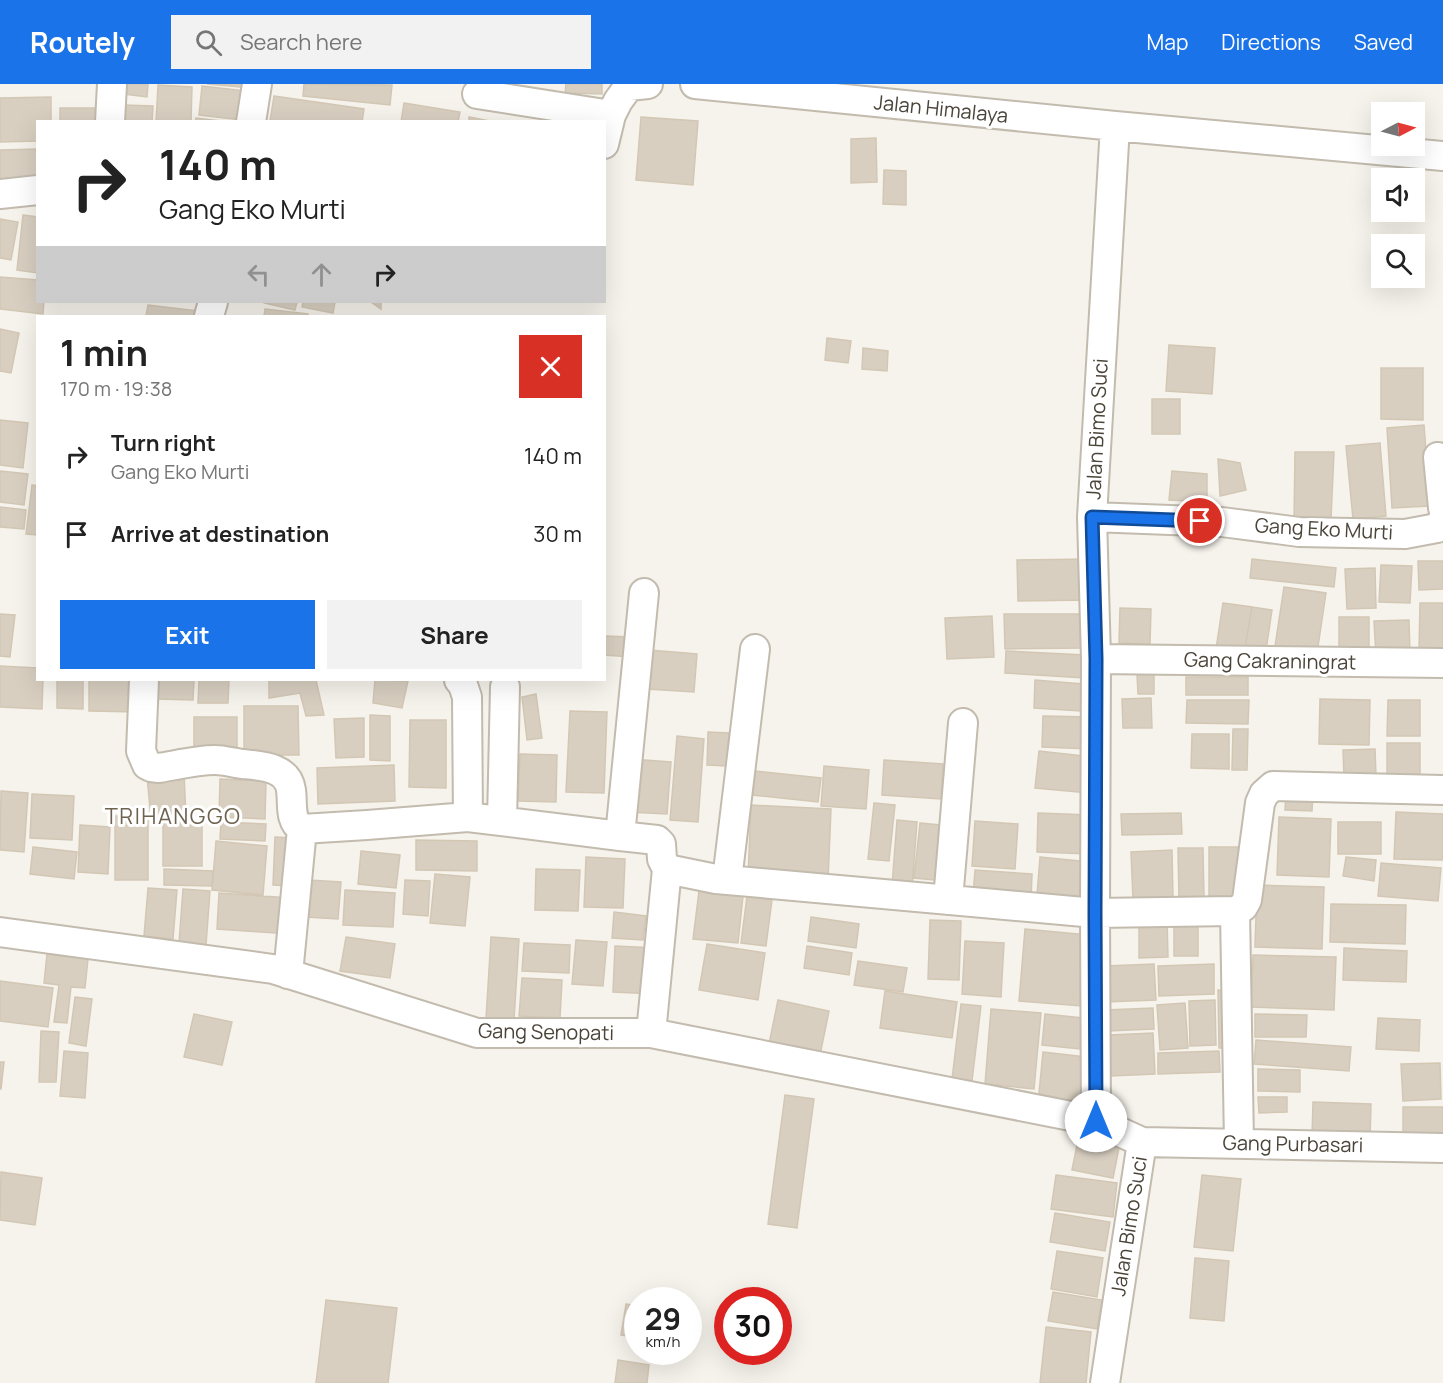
<!DOCTYPE html>
<html lang="en">
<head>
<meta charset="utf-8">
<style>
	:root { --surface:#fff; --page:#f2f2f2; --text:#222; --muted:#767676; --accent:#1a73e8 }
	body { margin:0; font-family:Manrope,sans-serif; background:var(--page); color:var(--text); height:100vh; display:flex; flex-direction:column; font-size:22px; white-space:nowrap }
	* { box-sizing:border-box; margin:0 }
	p { font-size:20px; color:var(--muted) }
	.icon { flex:none; width:33px; height:33px; fill:none; stroke:currentColor; stroke-width:2; stroke-linecap:round; stroke-linejoin:round }
	.map { position:relative; flex:1; overflow:hidden }
	.side { position:absolute; left:36px; top:231px; width:570px; height:366px; display:flex; flex-direction:column; background:var(--surface); border-radius:0px; box-shadow:0 6px 24px #0002 }
	.side>* { flex:none }
	.guide { position:absolute; left:36px; top:36px; width:570px; height:183px; border-radius:0px; box-shadow:0 6px 24px #0002; background:#fff; color:var(--text); overflow:hidden }
	.needle { width:39px; rotate:84deg }
	.controls { position:absolute; left:1371px; top:18px; display:grid; gap:12px }
	.controls a { display:grid; place-items:center; width:54px; height:54px; border-radius:0px; background:var(--surface); box-shadow:0 6px 24px #0002; font-size:30px }
	.speed { position:absolute; left:624px; top:1203px; display:flex; gap:12px; font-size:30px; font-weight:700; text-align:center }
	.speed>* { display:grid; place-content:center; width:78px; height:78px; border-radius:50%; background:var(--surface); box-shadow:0 6px 24px #0002; line-height:1 }
	.speed small { font-size:15px; font-weight:400 }
	.speed .limit { border:9px solid #d22; background:#fff; color:#111 }
	.pin { position:absolute; display:grid; place-items:center; width:51px; height:51px; color:#fff; margin:-26px; border:3px solid #fff; border-radius:50%; box-shadow:0 2px 6px #0007 }
	.me { position:absolute; width:66px; margin:-33px; rotate:0deg; stroke-linejoin:round; filter:drop-shadow(0 0 4px #0008) }
	.turn { display:flex; align-items:center; gap:21px; height:126px; padding:0 24px; font-size:27px }
	.turn .icon { width:78px; height:78px; stroke-width:2.5 }
	.turn b { display:block; font-size:42px; line-height:51px }
	.lanes { display:flex; align-items:center; height:57px; padding:0 24px; background:#0003; justify-content:center; gap:30px; direction:ltr }
	.lanes .off { opacity:.35 }
	.round { display:grid; place-items:center; flex:none; width:63px; height:63px; border-radius:0px; background:var(--page) }
	.overview { display:flex; align-items:center; justify-content:space-between; height:102px; padding:0 24px }
	h1 { font-size:36px; font-weight:700; line-height:45px }
	.button { display:flex; gap:12px; margin-top:auto; padding:12px 24px }
	.button a { flex:1; height:69px; border-radius:0px; background:var(--accent); color:#fff; font-size:24px; font-weight:700; line-height:69px; text-align:center }
	.button a+a { background:var(--page); color:var(--text) }
	ul { padding:0; list-style:none }
	li { display:flex; align-items:center; gap:18px; height:78px; padding:0 24px }
	li div { flex:1 }
	li b { display:block; font-size:22px }
	li em { font-style:normal }
	header { display:flex; align-items:center; gap:36px; box-sizing:border-box; height:84px; padding:0 30px; background:var(--accent); color:#fff }
	header strong { font-size:28px }
	nav { display:flex; gap:33px; margin-inline-start:auto; font-size:21px }
	.search { width:420px; height:54px; background:var(--page); display:flex; align-items:center; gap:15px; box-sizing:border-box; padding:0 21px; border-radius:0px; color:var(--muted); font-size:22px }
	.map>svg:first-child { display:block }
	.building { fill:#d8cfc1; stroke:#d3c7b4; stroke-width:1.5 }
	.lines { fill:none; stroke-linecap:round; stroke-linejoin:round }
	.minor-casing { stroke:#c2bbae; stroke-width:32 }
	.minor { stroke:#fff; stroke-width:28 }
	.route-casing { stroke:#114b97; stroke-width:15 }
	.route { stroke:#1a73e8; stroke-width:10 }
	.labels { text-anchor:middle; stroke-width:6; stroke-linejoin:round; paint-order:stroke }
	.street-label { font-size:20px; fill:#4b4439; stroke:#fff }
	.quarter-label { font-size:22px; letter-spacing:1.5px; fill:#6e6250; stroke:#fff }
</style>
</head>
<body>
<header>
<strong>Routely</strong>
<div class="search"><svg class="icon" aria-label="search" viewBox="0 0 24 24"><circle cx="10" cy="10" r="6"/><path d="M15 15l6 6"/></svg>Search here</div>
<nav><a>Map</a><a>Directions</a><a>Saved</a></nav>
</header>
<div class="map">
<svg width="1443" height="1299" viewBox="0 0 1443 1299">
	<rect width="100%" height="100%" fill="#f6f3ec"/>
	<path class="building" d="M125,0H148L147,13L124,10Z
		M207,0H252L251,4Z
		M304,0L392,1L390,21L303,12Z
		M566,0H602V10L565,9Z
		M158,1L192,3L191,38H156Z
		M202,2L254,8L250,37L199,31Z
		M274,12L364,25L362,38L270,37Z
		M51,13V38H38V57L0,58V14Z
		M404,19L460,28L458,38H401Z
		M124,21L153,22L152,38H123Z
		M60,24H99V38H60Z
		M469,33L495,38H469Z
		M641,33L698,37L693,101L636,96Z
		M196,34L229,38H195Z
		M876,54L877,98L851,99V55Z
		M38,65V96L0,97V66Z
		M884,86L906,87V121L883,120Z
		M23,131L38,133V189L17,186Z
		M0,135L18,138L11,176L0,174Z
		M0,193L38,196V218H44L43,230L0,225Z
		M264,218H297L295,226L264,219Z
		M303,218H335L333,229L302,223Z
		M371,218H381V225Z
		M148,221L206,228V232H146Z
		M265,225L308,230V232H264Z
		M0,245L19,249L11,289L0,287Z
		M827,254L851,257L848,279L825,276Z
		M1169,261L1215,264L1212,310L1166,307Z
		M863,264L888,267L887,287L862,285Z
		M1381,284H1423V336L1381,335Z
		M1152,315H1180V350H1152Z
		M0,336L28,339L23,384L0,381Z
		M1424,341L1430,422L1392,424L1387,344Z
		M1380,359L1386,432L1353,435L1346,362Z
		M1295,368H1334L1331,435H1294Z
		M1218,375L1240,379L1246,406L1220,412Z
		M0,387L28,390L24,421L0,418Z
		M1172,387L1207,390V418L1169,416Z
		M32,401L38,402V451L26,450Z
		M0,423L26,426L24,445L0,443Z
		M1091,475L1092,516L1018,517L1017,476Z
		M1252,475L1336,484L1334,503L1250,494Z
		M1418,477H1443V505L1419,506Z
		M1381,481L1412,482L1410,519L1379,518Z
		M1375,484L1376,524L1347,525L1345,485Z
		M1284,503L1326,509L1316,576L1274,569Z
		M1223,519L1252,523L1244,570L1216,565Z
		M1420,519H1443V566H1419Z
		M1252,523L1272,526L1265,573L1244,570Z
		M1120,524L1151,525L1150,560L1119,559Z
		M0,530L15,531L10,573L0,572Z
		M1004,530H1083V564L1005,565Z
		M992,532L994,573L947,575L945,534Z
		M1339,533H1369V567H1339Z
		M1409,536L1410,570L1376,572L1374,537Z
		M604,552L632,553L631,573L604,571Z
		M649,566L697,570L694,608L647,605Z
		M1006,567L1085,571L1084,594L1005,589Z
		M0,582L38,584V596H43L42,625L0,623Z
		M1154,589V610H1138L1137,590Z
		M1186,593H1248V611H1186Z
		M57,596H83V625L57,624Z
		M89,596H138L137,628L89,627Z
		M158,596H194L193,616L157,615Z
		M199,596H229L228,619H198Z
		M269,596H316L324,631L306,632L300,609L269,614Z
		M375,596L408,597L402,624L373,619Z
		M1035,596L1083,600L1081,627L1034,624Z
		M536,610L542,654L527,656L522,613Z
		M1151,614L1152,644H1123L1122,615Z
		M1320,615L1370,616L1369,661L1319,660Z
		M1187,616H1249L1248,640L1186,639Z
		M1388,616H1420V652H1387Z
		M244,622H298L299,671H244Z
		M570,627L607,628L604,709L566,708Z
		M370,631L390,632V677L370,676Z
		M1043,632L1092,633L1091,665L1042,663Z
		M194,633H237V669H194Z
		M364,634V673L336,674L334,635Z
		M410,636H446V704L409,703Z
		M1233,645H1248L1247,686H1232Z
		M708,648L729,649L727,682L707,681Z
		M1192,650H1229V685L1191,684Z
		M677,652L704,655L698,738L670,736Z
		M1387,659H1420V693L1387,692Z
		M1375,665L1376,692L1344,693L1343,666Z
		M1039,667L1092,673L1089,709L1035,704Z
		M520,670L557,671L556,718L518,717Z
		M631,675L671,678L667,730L628,728Z
		M884,676L943,680L941,715L882,711Z
		M394,681L395,717L318,720L317,684Z
		M824,682L869,686L866,725L821,722Z
		M755,687L821,694L818,718L752,711Z
		M184,689L186,733L151,735L147,692Z
		M220,695L266,697L265,735L219,733Z
		M1286,706L1313,707L1312,727L1285,726Z
		M1,707L28,709L24,768L0,766Z
		M32,710L74,712L72,756L30,754Z
		M874,719L895,721L889,777L868,775Z
		M751,721L831,725L828,797L748,794Z
		M1396,728L1443,730V776L1394,775Z
		M1038,729L1091,731L1090,770L1037,768Z
		M1181,729L1182,750L1122,751L1121,730Z
		M115,732H148V796H115Z
		M1279,733L1331,735L1329,793L1277,791Z
		M897,736L917,738L912,804L892,802Z
		M975,737L1018,740L1015,785L972,782Z
		M163,738H202V782H163Z
		M221,738L266,740L265,757L220,755Z
		M1338,738H1381V770H1338Z
		M920,739L951,742L945,797L914,794Z
		M80,741L110,743L108,790L78,788Z
		M275,753L294,754L291,802L273,801Z
		M416,756L477,757V787L416,786Z
		M216,757L267,762L263,811L212,806Z
		M33,763L77,768L74,795L30,790Z
		M1209,763H1242V813H1209Z
		M1178,764H1203L1204,814L1179,815Z
		M1172,766L1173,814L1133,816L1131,768Z
		M361,767L400,771L396,804L358,800Z
		M586,773L625,775L623,824L584,823Z
		M1040,773L1090,778L1087,815L1037,811Z
		M1346,773L1376,776L1374,797L1343,792Z
		M1381,779L1441,784L1438,817L1378,812Z
		M164,785L213,787L212,802L164,801Z
		M536,785L580,786L578,827L535,826Z
		M975,786L1032,790L1031,816L973,812Z
		M435,790L470,793L465,842L430,839Z
		M308,796L341,798L338,835L306,833Z
		M405,796L430,797L428,832L403,830Z
		M1257,801L1324,803L1322,865L1255,863Z
		M148,804L177,806L173,855L144,852Z
		M183,805L210,807L206,861L179,859Z
		M345,806L395,809L393,843L343,841Z
		M699,807L743,812L738,859L693,855Z
		M219,809L291,814L289,850L217,845Z
		M747,812L772,816L766,862L741,859Z
		M1331,820L1406,821L1405,860L1330,858Z
		M614,828L646,832L643,856L612,854Z
		M811,833L859,840L856,864L808,857Z
		M930,836L961,837L959,896L928,895Z
		M1139,836H1167L1168,873L1139,874Z
		M1174,836L1198,837V872H1174Z
		M1025,845L1088,851L1082,922L1019,917Z
		M346,853L395,860L390,894L340,887Z
		M491,853L519,855L514,936L486,935Z
		M576,856L607,858L603,902L572,900Z
		M965,857L1004,859L1001,913L962,910Z
		M524,859L570,861L569,889L522,887Z
		M707,860L765,869L758,916L699,906Z
		M615,862L656,864L655,910L613,908Z
		M807,862L852,869L849,891L804,884Z
		M1344,864L1407,867L1406,898L1343,896Z
		M47,870L88,875L85,904L71,903L67,939L54,938L59,901L44,899Z
		M1253,871L1336,873L1334,926L1251,923Z
		M858,877L907,884L903,908L854,901Z
		M1154,880L1156,916L1106,918L1105,882Z
		M1214,880V910L1159,912L1158,882Z
		M522,894L562,896L560,934L519,932Z
		M0,897L53,904L48,943L0,937Z
		M1218,906L1231,907V964H1219Z
		M885,907L957,918L952,954L880,944Z
		M75,913L92,915L86,962L69,959Z
		M778,916L829,927L820,971L769,960Z
		M1215,916L1216,961L1190,962L1189,917Z
		M1185,919L1188,964L1160,966L1157,921Z
		M961,920L981,922L972,997L952,995Z
		M1153,924L1154,945L1108,947L1106,926Z
		M991,925L1041,929L1034,1005L985,1000Z
		M194,930L232,938L222,981L184,973Z
		M1045,930L1083,934L1080,965L1042,961Z
		M1255,930L1307,931L1306,953H1255Z
		M1378,934L1420,936L1419,967L1376,965Z
		M41,947L59,948L56,998H39Z
		M1153,949L1155,990L1111,992L1109,951Z
		M1256,956L1351,963L1349,987L1254,980Z
		M64,967L88,969L85,1014L60,1012Z
		M1219,967L1220,988L1158,990V969Z
		M1043,968L1086,973L1080,1024L1038,1019Z
		M0,978H4L1,1005H0Z
		M1440,979L1441,1015L1403,1017L1401,980Z
		M1258,985L1300,986V1008L1258,1007Z
		M785,1011L814,1015L797,1144L768,1140Z
		M1258,1013H1287V1028L1259,1029Z
		M1313,1018L1371,1020L1370,1055L1312,1053Z
		M1403,1023H1443V1056H1403Z
		M1078,1056L1119,1064L1113,1094L1072,1086Z
		M1,1088L42,1094L35,1141L0,1136Z
		M1056,1091L1117,1099L1113,1133L1051,1125Z
		M1202,1091L1241,1095L1233,1167L1194,1163Z
		M1055,1129L1110,1138L1105,1167L1050,1158Z
		M1057,1167L1103,1174L1097,1213L1051,1205Z
		M1195,1174L1229,1177L1224,1237L1190,1234Z
		M1053,1208L1102,1216L1097,1245L1048,1237Z
		M326,1216L397,1224L388,1299H316Z
		M626,1220L638,1222V1253L621,1251Z
		M1046,1243L1091,1248L1086,1299H1040Z
		M618,1276L649,1281L647,1299H615Z"/>
	<g class="lines">
		<g class="minor-casing">
			<path id="minor" d="M695,0L1115,42L1443,72
				M477,10L611,31
				M110,38L112,0
				M251,38L257,0
				M604,60L611,31L618,17L629,2L648,0
				M0,110L38,106
				M209,232L213,218
				M1438,373L1443,424
				M1092,433L1222,438L1299,448L1405,450L1437,444L1441,440L1443,435
				M1096,575L1443,579
				M144,596L141,667L147,681L151,683L159,684C177,681 197,676 215,676C224,676 234,679 243,680C262,682 288,683 291,706C293,720 289,737 302,745L367,741L468,733L620,752L657,756L661,760L662,775L667,785L716,795L1095,829L1235,827L1243,823L1247,816L1260,719L1264,710L1273,702L1443,706
				M459,596L463,601L467,613L468,733
				M502,737L505,603
				M620,752L644,509
				M727,796L755,565
				M948,816L963,639
				M1235,827L1239,1059
				M0,848L273,885L477,949H651L1096,1037
				M288,890L302,745
				M651,949L667,785
				M1142,1058L1443,1064
				M1105,1299L1142,1058L1096,1037L1095,829L1096,575L1092,433L1115,42"/>
		</g>
		<use href="#minor" class="minor"/>
	</g>
	<g class="lines">
		<g class="route-casing">
			<path id="route" d="M1096,1037L1095,829L1096,575L1092,433L1200,437"/>
		</g>
		<use href="#route" class="route"/>
	</g>
	<g class="labels">
		<g class="street-label">
			<text transform="translate(941 25) rotate(6)" y="7">Jalan Himalaya</text>
			<text transform="translate(1097 345) rotate(-87)" y="7">Jalan Bimo Suci</text>
			<text transform="translate(1324 445) rotate(3)" y="7">Gang Eko Murti</text>
			<text transform="translate(1270 577) rotate(1)" y="7">Gang Cakraningrat</text>
			<text transform="translate(546 948) rotate(1)" y="7">Gang Senopati</text>
			<text transform="translate(1293 1060) rotate(1)" y="7">Gang Purbasari</text>
			<text transform="translate(1129 1142) rotate(-81)" y="7">Jalan Bimo Suci</text>
		</g>
		<g class="quarter-label">
			<text x="173" y="740">TRIHANGGO</text>
		</g>
	</g>
</svg>
<div class="controls">
<a><svg class="needle" viewBox="-14 -14 28 28"><path d="M0-13l5 13h-10z" fill="#e53935"/><path d="M0 13l5-13h-10z" fill="#767676"/></svg></a>
<a><svg class="icon" aria-label="sound" viewBox="0 0 24 24"><path d="M4 9h4l5-4v14l-5-4H4zM17 9q2 3 0 6"/></svg></a>
<a><svg class="icon" aria-label="search" viewBox="0 0 24 24"><circle cx="10" cy="10" r="6"/><path d="M15 15l6 6"/></svg></a>
</div>
<div class="speed"><div>29<small>km/h</small></div><div class="limit">30</div></div>
<div class="pin" style="left:1200px;top:437px;background:#d93025"><svg class="icon" aria-label="arrive" viewBox="0 0 24 24"><path d="M6 21V4h12l-3 4 3 4H6"/></svg></div>
<svg class="me" style="left:1096px;top:1037px" viewBox="-20 -20 40 40"><circle r="19" fill="#fff"/><path d="M0-13L10 11 0 6-10 11z" fill="#1a73e8"/></svg>
<div class="guide">
<div class="turn"><svg class="icon" aria-label="right" viewBox="0 0 24 24"><path d="M7 20v-9h11M14 6l5 5-5 5"/></svg><div><b>140 m</b>Gang Eko Murti</div></div>
<div class="lanes"><svg class="icon off" aria-label="left" viewBox="0 0 24 24"><path d="M17 20v-9H6M10 6l-5 5 5 5"/></svg><svg class="icon off" aria-label="ahead" viewBox="0 0 24 24"><path d="M12 20V5M6 11l6-6 6 6"/></svg><svg class="icon" aria-label="right" viewBox="0 0 24 24"><path d="M7 20v-9h11M14 6l5 5-5 5"/></svg></div>
</div>
<section class="side">
<div class="overview"><div><h1>1 min</h1><p>170 m · 19:38</p></div><a class="round" style="background:#d93025;color:#fff"><svg class="icon" aria-label="close" viewBox="0 0 24 24"><path d="M6 6l12 12M18 6L6 18"/></svg></a></div>
<ul>
<li><svg class="icon" aria-label="right" viewBox="0 0 24 24"><path d="M7 20v-9h11M14 6l5 5-5 5"/></svg><div><b>Turn right</b><p>Gang Eko Murti</p></div><em>140 m</em></li>
<li><svg class="icon" aria-label="arrive" viewBox="0 0 24 24"><path d="M6 21V4h12l-3 4 3 4H6"/></svg><div><b>Arrive at destination</b></div><em>30 m</em></li>
</ul>
<div class="button"><a>Exit</a><a>Share</a></div>
</section>
</div>
</body>
</html>
